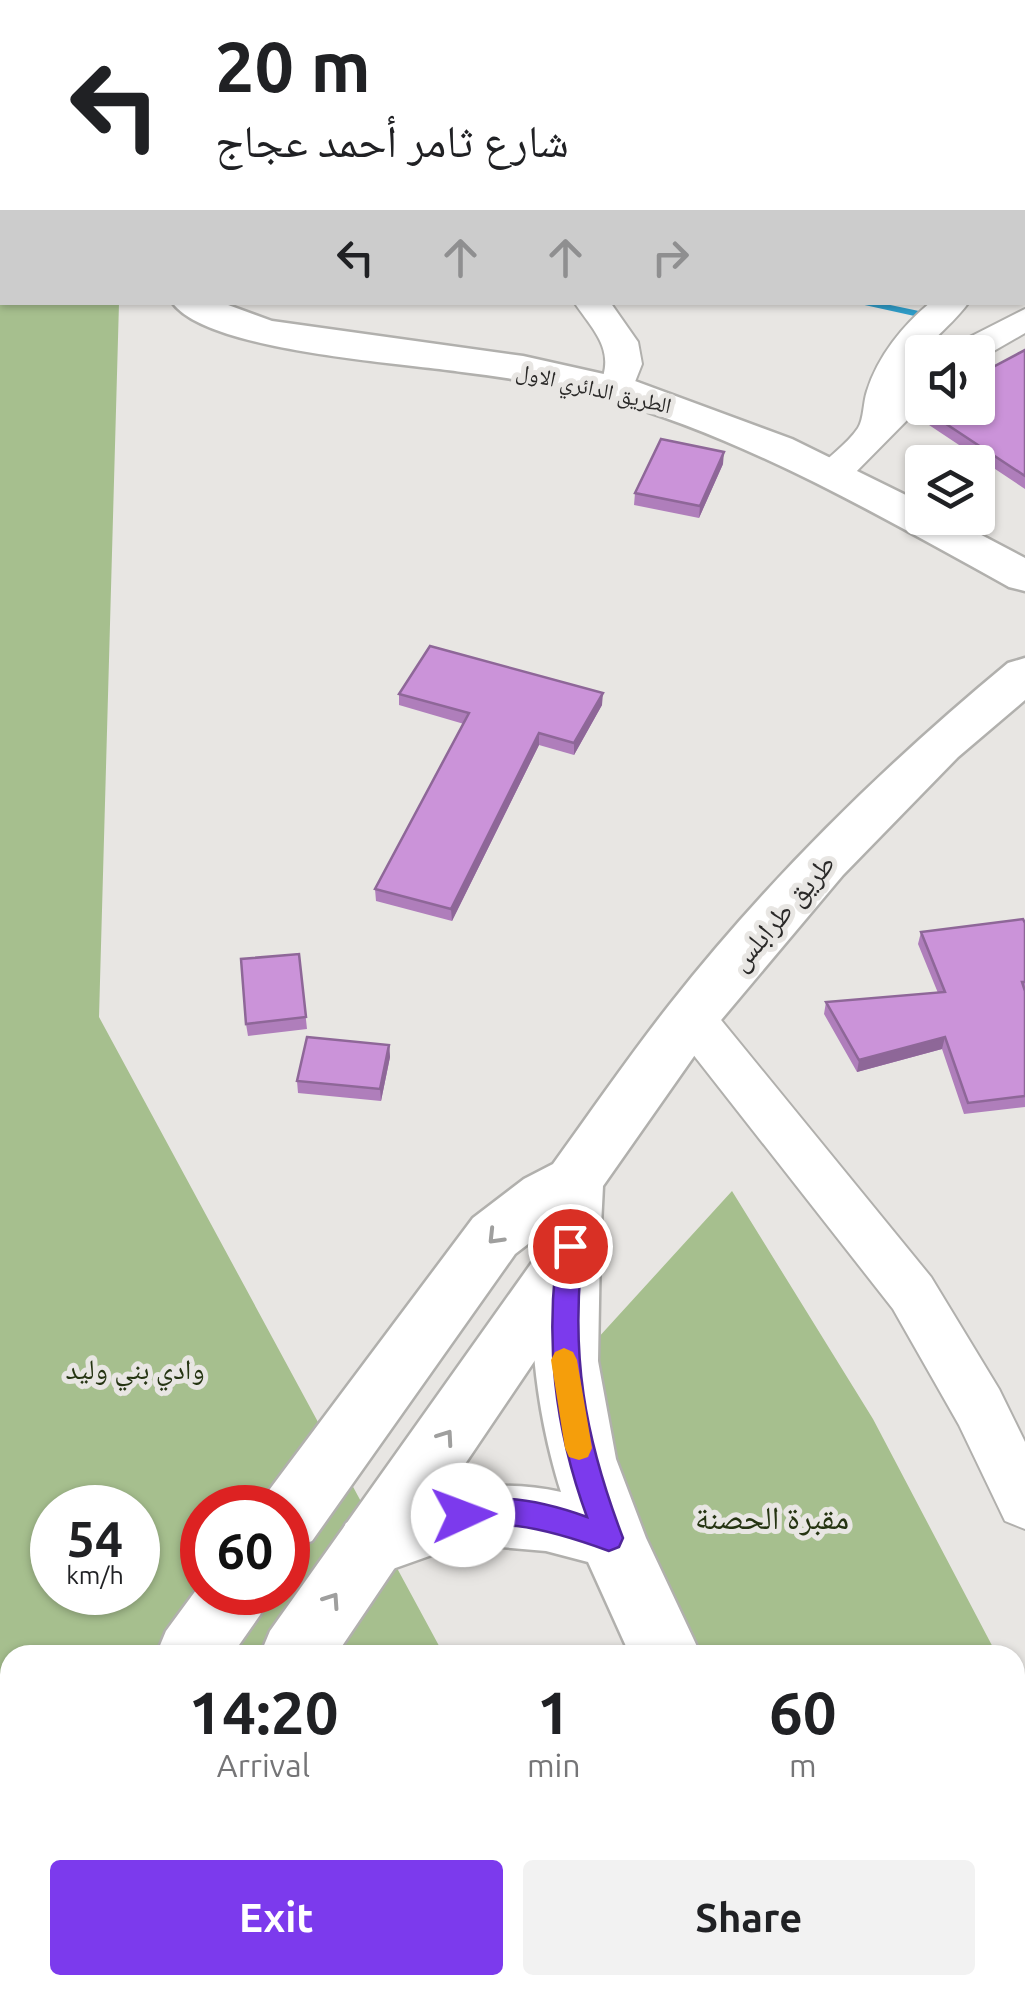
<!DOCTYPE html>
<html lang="en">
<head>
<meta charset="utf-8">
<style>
	:root { --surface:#fff; --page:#f2f2f2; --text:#202124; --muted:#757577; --accent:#7c3aed }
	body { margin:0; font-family:Ubuntu,"Noto Naskh Arabic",sans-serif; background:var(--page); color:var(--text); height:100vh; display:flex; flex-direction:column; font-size:38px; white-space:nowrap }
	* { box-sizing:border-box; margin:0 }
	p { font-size:32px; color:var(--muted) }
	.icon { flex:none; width:55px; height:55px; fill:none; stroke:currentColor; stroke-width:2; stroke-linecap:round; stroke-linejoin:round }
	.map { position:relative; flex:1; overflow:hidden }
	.sheet { position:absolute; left:0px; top:1645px; width:1025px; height:350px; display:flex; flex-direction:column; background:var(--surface); border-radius:30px 30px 0 0; box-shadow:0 2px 8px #0004 }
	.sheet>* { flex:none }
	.top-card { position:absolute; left:0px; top:0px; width:1025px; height:305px; box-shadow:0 2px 8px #0004; background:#fff; color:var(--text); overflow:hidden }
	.fabs { position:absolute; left:905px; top:335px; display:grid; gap:20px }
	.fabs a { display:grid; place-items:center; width:90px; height:90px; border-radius:10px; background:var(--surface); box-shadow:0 2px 8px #0004; font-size:50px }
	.speed { position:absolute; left:30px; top:1485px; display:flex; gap:20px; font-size:50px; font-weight:700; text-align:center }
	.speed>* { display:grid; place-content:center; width:130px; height:130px; border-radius:50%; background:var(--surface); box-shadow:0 2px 8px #0004; line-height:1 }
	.speed small { font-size:25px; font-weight:400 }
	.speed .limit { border:15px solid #d22; background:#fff; color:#111 }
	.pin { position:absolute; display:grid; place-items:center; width:85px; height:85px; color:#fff; margin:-42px; border:5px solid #fff; border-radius:50%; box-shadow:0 2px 10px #0007 }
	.me { position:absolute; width:110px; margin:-55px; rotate:88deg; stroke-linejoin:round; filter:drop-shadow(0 0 8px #0008) }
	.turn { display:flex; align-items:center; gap:35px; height:210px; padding:0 50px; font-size:45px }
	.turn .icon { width:130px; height:130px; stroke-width:2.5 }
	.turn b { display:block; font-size:70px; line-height:85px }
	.lanes { display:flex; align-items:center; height:95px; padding:0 50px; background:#0003; justify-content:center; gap:50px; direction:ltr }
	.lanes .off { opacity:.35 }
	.eta { display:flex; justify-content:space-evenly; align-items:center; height:170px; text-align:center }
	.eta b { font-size:60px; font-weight:700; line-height:70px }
	.primary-button { display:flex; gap:20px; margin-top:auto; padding:20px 50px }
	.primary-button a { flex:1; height:115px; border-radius:10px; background:var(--accent); color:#fff; font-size:40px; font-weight:700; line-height:115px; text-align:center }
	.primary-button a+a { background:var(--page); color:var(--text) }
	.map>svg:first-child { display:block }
	.green { fill:#a6bf8e; fill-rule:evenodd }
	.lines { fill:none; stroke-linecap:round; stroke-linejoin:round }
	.stream { fill:#2f9dc9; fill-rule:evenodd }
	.minor-casing { stroke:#b1b0ad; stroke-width:4 }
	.primary-casing { stroke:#b1b0ad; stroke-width:5 }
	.trunk-casing { stroke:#b1b0ad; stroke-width:5 }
	.minor { fill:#fff; fill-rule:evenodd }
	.primary { fill:#fff; fill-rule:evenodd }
	.trunk { fill:#fff; fill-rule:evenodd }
	.wall { fill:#af7ebb }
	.shaded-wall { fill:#8e6798 }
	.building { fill:#cb93d9; stroke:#8e6798; stroke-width:2.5 }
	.oneway { stroke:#9f9f9e }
	.route { fill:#7c3aed; stroke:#51269a; stroke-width:2.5 }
	.slow { fill:#f59e0b }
	.labels { text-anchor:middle; stroke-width:10; stroke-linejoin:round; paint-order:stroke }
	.far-street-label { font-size:22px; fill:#2a2928; stroke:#e8e6e3 }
	.street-label { font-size:28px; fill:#2a2928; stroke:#e8e6e3 }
	.park-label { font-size:28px; fill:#253412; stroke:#e8e6e3 }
	.near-park-label { font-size:32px; fill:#253412; stroke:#e8e6e3 }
</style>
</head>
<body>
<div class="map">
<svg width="1025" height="1995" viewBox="0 0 1025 1995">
	<rect width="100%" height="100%" fill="#e8e6e3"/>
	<path class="green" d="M0,96L2,302L119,303L99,1017L444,1655H10V1985H622L627,1995H0ZM52,1508H138V1592H52ZM202,1508H288V1592H202Z
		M732,1191L873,1419L997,1655H687L617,1504L597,1339Z
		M1015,1690L1025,1709V1995H845L840,1985H1015Z"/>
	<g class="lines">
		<path class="stream" d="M0,296H2L3,302L0,303Z
			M851,302H876L919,311L924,314L919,317Z"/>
		<g class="minor-casing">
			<path id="minor" d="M378,0H406V2H378Z
				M844,0H873L874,2H846Z
				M2,21V39L0,40V22Z
				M1025,246V267L1022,268V247Z
				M574,302H610L638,342L642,364L629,397L616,400L603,397L598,389C617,351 595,333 574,302Z
				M931,302H969C948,331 919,346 906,381L922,374V405L846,482L833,485L820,482L814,474C826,457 846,446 858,428C864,419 863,402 867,391C878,356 903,325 931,302Z
				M1025,309V333L978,360V352H949L954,345Z
				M691,999L708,1004L931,1277L999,1389L1025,1442V1529L1005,1521L959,1425L893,1309L674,1030L667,1017L674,1004Z"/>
		</g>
		<g class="primary-casing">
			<path id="primary" d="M0,37L2,38V60H0Z
				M172,302H220L272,321L523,356L635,381L792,439L922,503V518H949L1025,558V591L1009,587C879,515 748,439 604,398C558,385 510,378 462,372C402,363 205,351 172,302Z
				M570,1219L591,1227L600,1245L598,1361L616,1459L646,1538L701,1655H630L588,1562L546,1551L489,1546L432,1555L370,1577L346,1567L336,1545L346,1523C418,1495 484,1475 561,1492C539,1423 516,1294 549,1227Z
				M775,1985H853L857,1995H779Z"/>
		</g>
		<g class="trunk-casing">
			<path id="trunk" d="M1025,658V700L958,757L843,875L711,1032L603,1186L600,1245L579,1295L336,1655H260L270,1631L533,1261L541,1234L515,1254L312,1541L288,1550V1508H260L264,1497L473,1218L524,1179L553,1164C592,1110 629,1056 670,1004C769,878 886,764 1008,663Z
				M202,1582V1592H270L260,1615L232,1655H156L166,1631Z
				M10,1873V1959L0,1963V1877Z
				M29,1985H110L106,1995H25Z"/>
		</g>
		<use href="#minor" class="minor"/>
		<use href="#primary" class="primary"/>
		<use href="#trunk" class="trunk"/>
	</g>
	<path class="wall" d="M728,0H782V2H731Z
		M1025,350V489L917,417L919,406Z
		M723,464L699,518L634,505L635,493Z
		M399,694L602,705L574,755L539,745L452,921L376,901L375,889L464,724L399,705Z
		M1025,923V1107L964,1114L942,1049L857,1072L824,1014L826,1002L938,993L918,944L921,932Z
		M299,954L307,1029L248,1036L246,1024Z
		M389,1045L390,1057L381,1101L298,1093L297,1081Z
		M577,1985H722L726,1995H580Z"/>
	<path class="shaded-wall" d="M1025,183V215H1022V184Z
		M2,223V246H0V224Z
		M724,452L723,464L699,518L700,506Z
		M603,693L602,705L574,755V743Z
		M539,733V745L452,921L451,909Z
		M945,1037L942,1049L857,1072L859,1060Z
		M389,1045L390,1057L381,1101L380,1089Z"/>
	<path class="building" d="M43,0H89L90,2H44Z
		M600,0H688L689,2H601Z
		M762,0H782V2H765Z
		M1025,10V183L1022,184V11Z
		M0,189L2,194V223L0,224Z
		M1025,350V476L919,406L922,404V408H978V375Z
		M661,439L724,452L700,506L635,493Z
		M430,646L603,693L574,743L539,733L451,909L375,889L469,713L399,694Z
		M1023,919L1025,923V982H1022L1025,991V1096L968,1103L945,1037L859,1060L826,1002L945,992L921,932Z
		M299,954L306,1017L246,1024L241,959Z
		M307,1037L389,1045L380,1089L297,1081Z
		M582,1985H722L726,1995H585Z"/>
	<defs><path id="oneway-chevron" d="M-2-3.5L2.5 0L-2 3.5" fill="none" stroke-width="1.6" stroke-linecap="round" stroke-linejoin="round" transform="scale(2.5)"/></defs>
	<g class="oneway">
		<use href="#oneway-chevron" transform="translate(495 1237) rotate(134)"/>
		<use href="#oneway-chevron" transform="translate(446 1437) rotate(-55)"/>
		<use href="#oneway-chevron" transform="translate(332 1600) rotate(-56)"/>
	</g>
	<path class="route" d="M570,1235L579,1238L583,1246C570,1354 584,1436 623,1538L619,1547L609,1551C579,1540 549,1530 517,1526C496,1524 473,1531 453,1524L449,1515L453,1506C494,1490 548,1503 587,1517C554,1427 545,1341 558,1246L561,1238Z"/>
	<path class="slow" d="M564,1348L573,1352L577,1360L592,1448L588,1457L579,1460L569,1457L565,1448L551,1360L555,1352Z"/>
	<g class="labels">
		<g class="far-street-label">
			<text transform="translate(594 388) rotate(13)" y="8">الطريق الدائري الاول</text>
		</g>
		<g class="street-label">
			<text transform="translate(782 912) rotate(-49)" y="10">طريق طرابلس</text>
		</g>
		<g class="park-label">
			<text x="135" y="1379">وادي بني وليد</text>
		</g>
		<g class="near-park-label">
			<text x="772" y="1529">مقبرة الحصنة</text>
		</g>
	</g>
</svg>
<div class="fabs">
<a><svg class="icon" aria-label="sound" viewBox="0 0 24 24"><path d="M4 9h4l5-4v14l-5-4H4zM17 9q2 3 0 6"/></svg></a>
<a><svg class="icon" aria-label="layers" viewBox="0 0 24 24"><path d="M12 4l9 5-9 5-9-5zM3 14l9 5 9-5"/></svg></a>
</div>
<div class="speed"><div>54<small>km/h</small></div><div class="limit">60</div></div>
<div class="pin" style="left:570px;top:1246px;background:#d93025"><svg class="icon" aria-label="arrive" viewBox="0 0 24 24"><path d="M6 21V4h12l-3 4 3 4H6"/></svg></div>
<svg class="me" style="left:463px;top:1515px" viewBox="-20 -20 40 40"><circle r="19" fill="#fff"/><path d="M0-13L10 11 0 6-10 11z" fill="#7c3aed"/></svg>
<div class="top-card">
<div class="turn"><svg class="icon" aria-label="left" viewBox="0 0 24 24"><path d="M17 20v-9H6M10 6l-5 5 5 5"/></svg><div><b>20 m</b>شارع ثامر أحمد عجاج</div></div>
<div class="lanes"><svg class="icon" aria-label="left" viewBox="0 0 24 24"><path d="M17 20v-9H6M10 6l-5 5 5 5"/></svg><svg class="icon off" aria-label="ahead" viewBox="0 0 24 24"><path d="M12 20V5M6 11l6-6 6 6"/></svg><svg class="icon off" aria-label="ahead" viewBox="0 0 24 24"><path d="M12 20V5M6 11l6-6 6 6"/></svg><svg class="icon off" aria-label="right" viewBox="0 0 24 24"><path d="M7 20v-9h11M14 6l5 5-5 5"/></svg></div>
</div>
<section class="sheet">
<div class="eta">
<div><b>14:20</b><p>Arrival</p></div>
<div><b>1</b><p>min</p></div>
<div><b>60</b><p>m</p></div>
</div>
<div class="primary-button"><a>Exit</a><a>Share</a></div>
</section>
</div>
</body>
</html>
